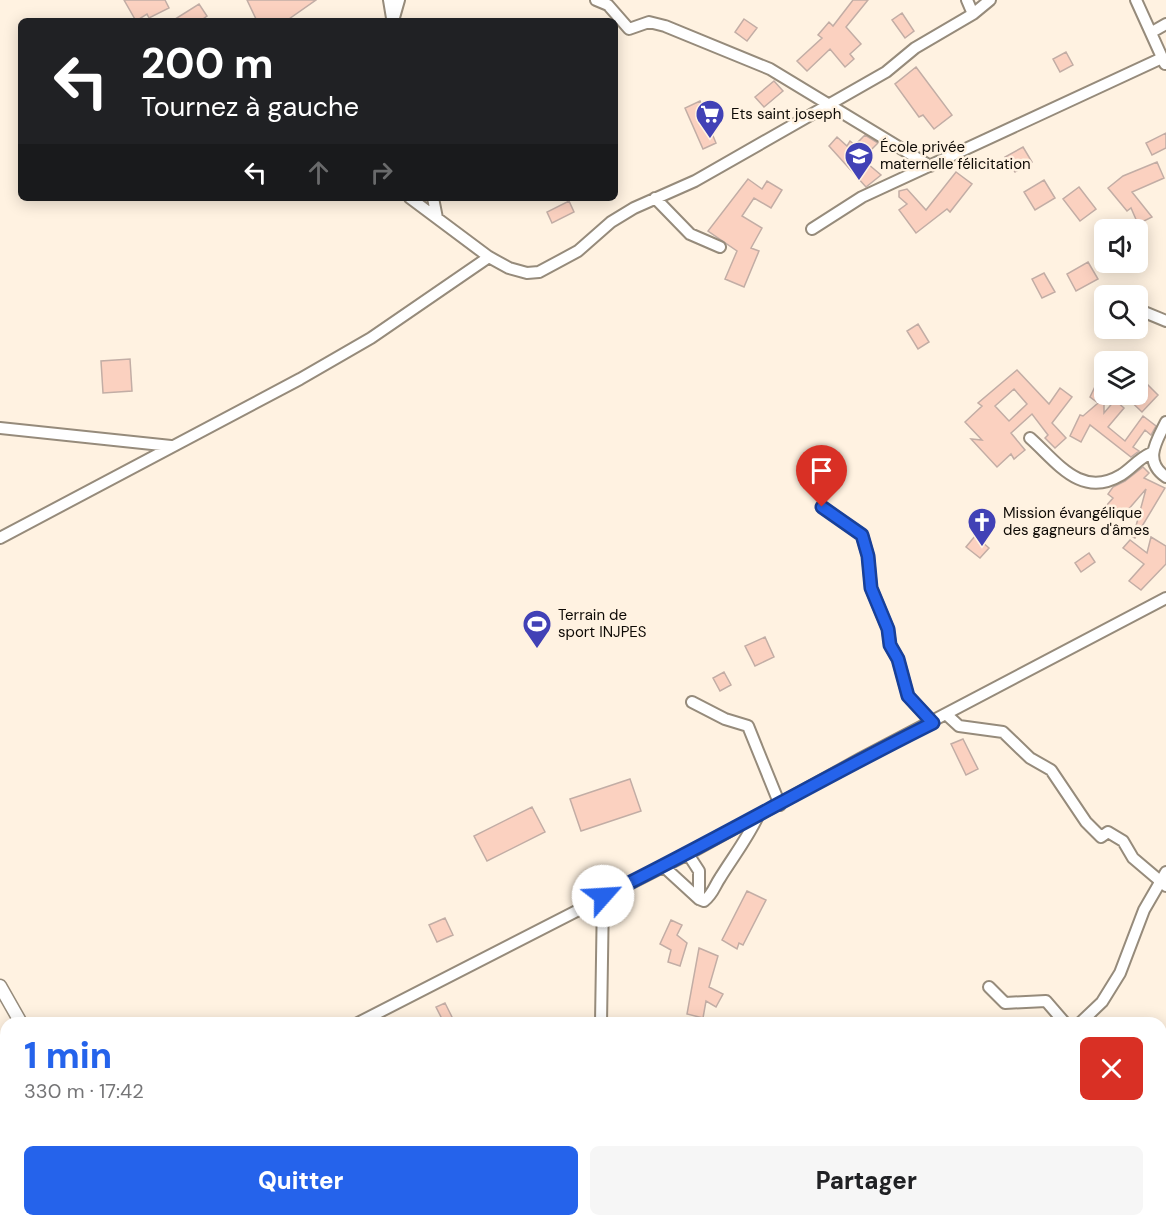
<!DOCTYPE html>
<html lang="fr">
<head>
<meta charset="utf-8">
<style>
	:root { --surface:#fff; --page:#f6f6f6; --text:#202124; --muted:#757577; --accent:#2563eb }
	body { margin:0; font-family:"DM Sans",sans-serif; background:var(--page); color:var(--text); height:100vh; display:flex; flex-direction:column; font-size:22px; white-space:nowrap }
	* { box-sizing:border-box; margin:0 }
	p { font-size:20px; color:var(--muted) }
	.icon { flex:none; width:33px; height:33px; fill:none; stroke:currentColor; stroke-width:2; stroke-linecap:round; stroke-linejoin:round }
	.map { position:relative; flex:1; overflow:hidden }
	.side { position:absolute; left:0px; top:1017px; width:1167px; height:210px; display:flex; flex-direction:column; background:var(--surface); border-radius:18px 18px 0 0; box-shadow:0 3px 15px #0003 }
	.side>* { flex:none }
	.hud { position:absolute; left:18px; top:18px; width:600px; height:183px; border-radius:9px; box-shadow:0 3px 15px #0003; background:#202124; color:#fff; overflow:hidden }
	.fabs { position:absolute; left:1094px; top:219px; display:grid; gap:12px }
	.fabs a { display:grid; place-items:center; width:54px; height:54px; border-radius:9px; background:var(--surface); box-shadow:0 3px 15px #0003; font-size:30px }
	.pin { position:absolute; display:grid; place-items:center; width:51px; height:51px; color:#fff; margin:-62px -26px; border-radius:50% 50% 50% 0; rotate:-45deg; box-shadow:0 0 6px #0007 }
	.pin .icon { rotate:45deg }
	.me { position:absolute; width:66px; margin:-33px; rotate:64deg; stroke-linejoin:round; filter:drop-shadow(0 0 4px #0008) }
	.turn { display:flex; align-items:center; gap:21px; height:126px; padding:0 24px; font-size:27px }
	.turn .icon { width:78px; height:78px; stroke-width:2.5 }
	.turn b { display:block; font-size:42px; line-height:51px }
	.lanes { display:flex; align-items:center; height:57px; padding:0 24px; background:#0003; justify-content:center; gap:30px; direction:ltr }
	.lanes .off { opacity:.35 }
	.round { display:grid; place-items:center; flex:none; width:63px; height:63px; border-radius:9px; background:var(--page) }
	.headline { display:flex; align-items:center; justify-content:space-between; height:102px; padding:0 24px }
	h1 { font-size:36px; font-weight:800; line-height:45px; color:var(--accent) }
	.cta { display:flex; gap:12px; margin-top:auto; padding:12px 24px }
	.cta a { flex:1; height:69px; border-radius:9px; background:var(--accent); color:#fff; font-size:24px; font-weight:800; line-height:69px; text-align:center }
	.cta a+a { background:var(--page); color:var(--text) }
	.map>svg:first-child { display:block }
	.building { fill:#fbd1c0; stroke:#c2ada5; stroke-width:1.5; fill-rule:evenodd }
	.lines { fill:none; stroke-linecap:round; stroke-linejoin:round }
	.minor-casing { stroke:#968b7b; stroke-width:14 }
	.tertiary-casing { stroke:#968b7b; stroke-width:15 }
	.minor { stroke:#fff; stroke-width:10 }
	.tertiary { stroke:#fff; stroke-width:12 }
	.route-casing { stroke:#184099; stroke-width:15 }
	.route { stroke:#2563eb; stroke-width:10 }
	.labels { text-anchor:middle; stroke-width:5; stroke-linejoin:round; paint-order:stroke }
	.poi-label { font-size:15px; fill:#0f0b06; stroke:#fff2e1; text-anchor:start }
</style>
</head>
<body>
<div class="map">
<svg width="1166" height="1227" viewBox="0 0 1166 1227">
	<rect width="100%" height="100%" fill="#fff2e1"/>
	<path class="building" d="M124,0H165L169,8L149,18L147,14L136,21Z
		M247,0H316L286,21H257Z
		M853,0H868L846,27L861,44L850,54L854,59L845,67L830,49L807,71L797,61L822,38L818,35L829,22L833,26Z
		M199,4L207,16L200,21H172Z
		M902,13L914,31L905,38L892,20Z
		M744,19L757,28L747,41L735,32Z
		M1066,52L1073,65L1060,72L1053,59Z
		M916,67L952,115L934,129L923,115L919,117L895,84Z
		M774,81L783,91L764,107L755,97Z
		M700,101L714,130L711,131L716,143L703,149L685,108Z
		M1166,133V148L1152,155L1146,143Z
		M865,135L878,143L862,159L881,175L866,187L829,146L837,137L847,146L850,141L855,145Z
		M1023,147L1032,162L1015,172L1005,157Z
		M1157,162L1164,178L1132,192L1152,217L1138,224L1131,208L1127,211L1108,188L1123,176Z
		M956,172L972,184L950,212L947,209L916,233L899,210L907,204L899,197V191L907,189L926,210Z
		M748,179L762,189L767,181L782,190L771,208L754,198L742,216L762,228L751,248L759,251L744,287L725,279L737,251L708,231Z
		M1044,180L1055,198L1035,210L1024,192Z
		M1079,187L1096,209L1080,221L1063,199Z
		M569,201L574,212L552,223L547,212Z
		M1088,262L1098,279L1076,291L1067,274Z
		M1044,273L1055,292L1042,298L1032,279Z
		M918,324L929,342L918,349L907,331Z
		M130,359L132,391L103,393L101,361Z
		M1104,368V413L1115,400L1124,408L1108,427L1125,441L1143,416L1156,426L1151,435L1145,430L1133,447L1139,451L1131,457L1090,425L1081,442L1070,436L1080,415L1083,416L1098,403L1090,397Z
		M1017,370L1049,404L1060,388L1072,397L1052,423L1066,438L1055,448L1045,438L1048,435L1032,414L1011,433L1025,450L1014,459L1011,454L997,467L971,439L982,440L965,422L982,406L978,403ZM1014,389L1027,404L1009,421L995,406Z
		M1143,380L1158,395L1142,412L1123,394H1137V386Z
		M1143,467L1149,473L1144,478L1165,488L1135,538L1133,537L1146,489L1121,518L1100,513L1113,498L1108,494L1113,487L1125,481Z
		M975,536L989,548L980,558L966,547Z
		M1151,537L1166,546V564L1141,590L1129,581L1144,564L1123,548L1130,540L1147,553Z
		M1089,553L1095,562L1081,572L1075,563Z
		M765,637L774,657L755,666L745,646Z
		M724,672L731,685L720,691L713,678Z
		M963,739L978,769L966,775L951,744Z
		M630,779L641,811L581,831L570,799Z
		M532,807L545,832L487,861L474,836Z
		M747,891L766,900L743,945L739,943L737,949L722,940Z
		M445,918L453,935L437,942L429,925Z
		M671,920L682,925L677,935L687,943L680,966L668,962L671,950L660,944Z
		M699,948L718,956L709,987L723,994L716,1007L706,1001L703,1018L687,1014Z
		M445,1003L455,1023H444L436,1007Z"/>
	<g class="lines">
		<g class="minor-casing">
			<path id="minor" d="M389,0L392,18
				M596,0L608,5L629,29L649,22L665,26L770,69L930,166
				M967,0L973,14
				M1136,0L1165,64
				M393,21L399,0
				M1152,32L1166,24
				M410,198L489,257L509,268L527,273L539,272L578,251L611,222L634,208L695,181L886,72L915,48L973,14L990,0
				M433,198L437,218
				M655,198L690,234L720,247
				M812,229L862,197L1162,58L1166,60
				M1116,292L1120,296
				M1137,309L1166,321
				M1166,422C1156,442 1143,461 1166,477
				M0,428L171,446
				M1030,438C1057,462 1081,499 1121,475C1132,468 1138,459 1151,453
				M822,507L862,535L868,556L871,588L888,629L890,645L898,659L908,696L933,723
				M0,538L300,379L371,338L489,257
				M692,702L725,719L748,726L780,805
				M947,715L959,726L1003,732L1030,758L1051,770L1086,822L1101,837L1108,832L1123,841L1133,858L1166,886
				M688,854L699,871V899L704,901C713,894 714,887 720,878C733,857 747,839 758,816
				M663,866L699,899
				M989,987L1005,1003L1046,1001L1065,1023
				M358,1023L688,854L860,759L1166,598
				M601,1023L603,896
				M1080,1023L1102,1002L1120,973L1144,910L1166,872
				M1161,1144L1166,1142
				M0,1203L6,1199
				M622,1221L630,1227
				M1135,1221L1136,1227
				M483,1227L485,1221
				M924,1227L925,1221
				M1001,1227L1012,1221"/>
		</g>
		<g class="tertiary-casing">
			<path id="tertiary" d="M0,986L21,1023
				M129,1221L133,1227"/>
		</g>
		<use href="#minor" class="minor"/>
		<use href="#tertiary" class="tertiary"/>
	</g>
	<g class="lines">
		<g class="route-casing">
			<path id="route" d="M603,896C715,841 822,778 933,723L908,696L898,659L890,645L888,629L871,588L868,556L862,535L822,507"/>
		</g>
		<use href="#route" class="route"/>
	</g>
	<defs>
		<g id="supermarket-pin" transform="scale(1.5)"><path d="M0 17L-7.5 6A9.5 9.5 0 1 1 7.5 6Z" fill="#4141b6" stroke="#fff2e1"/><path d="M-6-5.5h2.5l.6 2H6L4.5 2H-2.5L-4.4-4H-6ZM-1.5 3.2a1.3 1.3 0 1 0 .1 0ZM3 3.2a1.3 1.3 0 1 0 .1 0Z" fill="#fff"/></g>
		<g id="school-pin" transform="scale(1.5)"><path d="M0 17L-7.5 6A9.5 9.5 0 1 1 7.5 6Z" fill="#4141b6" stroke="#fff2e1"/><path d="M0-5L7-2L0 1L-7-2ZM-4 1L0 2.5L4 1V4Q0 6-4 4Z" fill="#fff"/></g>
		<g id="church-pin" transform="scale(1.5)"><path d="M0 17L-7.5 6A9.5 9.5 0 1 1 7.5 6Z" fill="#4141b6" stroke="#fff2e1"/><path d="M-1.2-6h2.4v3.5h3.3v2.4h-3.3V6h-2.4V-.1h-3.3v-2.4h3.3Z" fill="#fff"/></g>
		<g id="stadium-pin" transform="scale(1.5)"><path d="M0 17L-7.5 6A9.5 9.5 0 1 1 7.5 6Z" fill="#4141b6" stroke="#fff2e1"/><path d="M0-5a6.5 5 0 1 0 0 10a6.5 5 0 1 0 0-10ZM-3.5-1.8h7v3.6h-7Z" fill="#fff"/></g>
	</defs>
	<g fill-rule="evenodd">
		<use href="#supermarket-pin" x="710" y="114"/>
		<use href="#school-pin" x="859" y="156"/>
		<use href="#church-pin" x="982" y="522"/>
		<use href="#stadium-pin" x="537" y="624"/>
	</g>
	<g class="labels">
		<g class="poi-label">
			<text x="731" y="119">Ets saint joseph</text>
			<text x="880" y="152">École privée<tspan x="880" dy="17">maternelle félicitation</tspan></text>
			<text x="1003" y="518">Mission évangélique<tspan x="1003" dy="17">des gagneurs d'âmes</tspan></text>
			<text x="558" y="620">Terrain de<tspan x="558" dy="17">sport INJPES</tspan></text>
		</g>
	</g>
</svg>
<div class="fabs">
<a><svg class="icon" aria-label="sound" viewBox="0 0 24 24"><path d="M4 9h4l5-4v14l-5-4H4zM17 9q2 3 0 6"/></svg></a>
<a><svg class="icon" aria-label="search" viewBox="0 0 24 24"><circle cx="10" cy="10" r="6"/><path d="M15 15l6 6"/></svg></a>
<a><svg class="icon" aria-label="layers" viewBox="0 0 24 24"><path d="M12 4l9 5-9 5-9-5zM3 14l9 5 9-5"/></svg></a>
</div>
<div class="pin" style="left:822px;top:507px;background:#d93025"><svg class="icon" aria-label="arrive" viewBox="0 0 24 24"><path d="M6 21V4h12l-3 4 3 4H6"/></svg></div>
<svg class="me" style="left:603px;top:896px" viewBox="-20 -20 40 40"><circle r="19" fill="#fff"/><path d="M0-13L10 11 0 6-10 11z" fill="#2563eb"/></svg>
<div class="hud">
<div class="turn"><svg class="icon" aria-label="left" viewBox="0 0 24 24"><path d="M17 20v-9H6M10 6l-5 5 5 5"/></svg><div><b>200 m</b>Tournez à gauche</div></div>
<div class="lanes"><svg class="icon" aria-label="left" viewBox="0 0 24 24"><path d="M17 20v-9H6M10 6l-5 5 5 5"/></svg><svg class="icon off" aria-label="ahead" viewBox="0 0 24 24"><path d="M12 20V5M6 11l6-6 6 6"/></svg><svg class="icon off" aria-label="right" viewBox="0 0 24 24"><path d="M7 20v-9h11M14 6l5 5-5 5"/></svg></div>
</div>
<section class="side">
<div class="headline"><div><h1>1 min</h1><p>330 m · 17:42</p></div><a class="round" style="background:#d93025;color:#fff"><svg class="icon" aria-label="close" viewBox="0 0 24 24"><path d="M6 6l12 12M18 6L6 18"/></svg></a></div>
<div class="cta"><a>Quitter</a><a>Partager</a></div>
</section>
</div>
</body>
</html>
